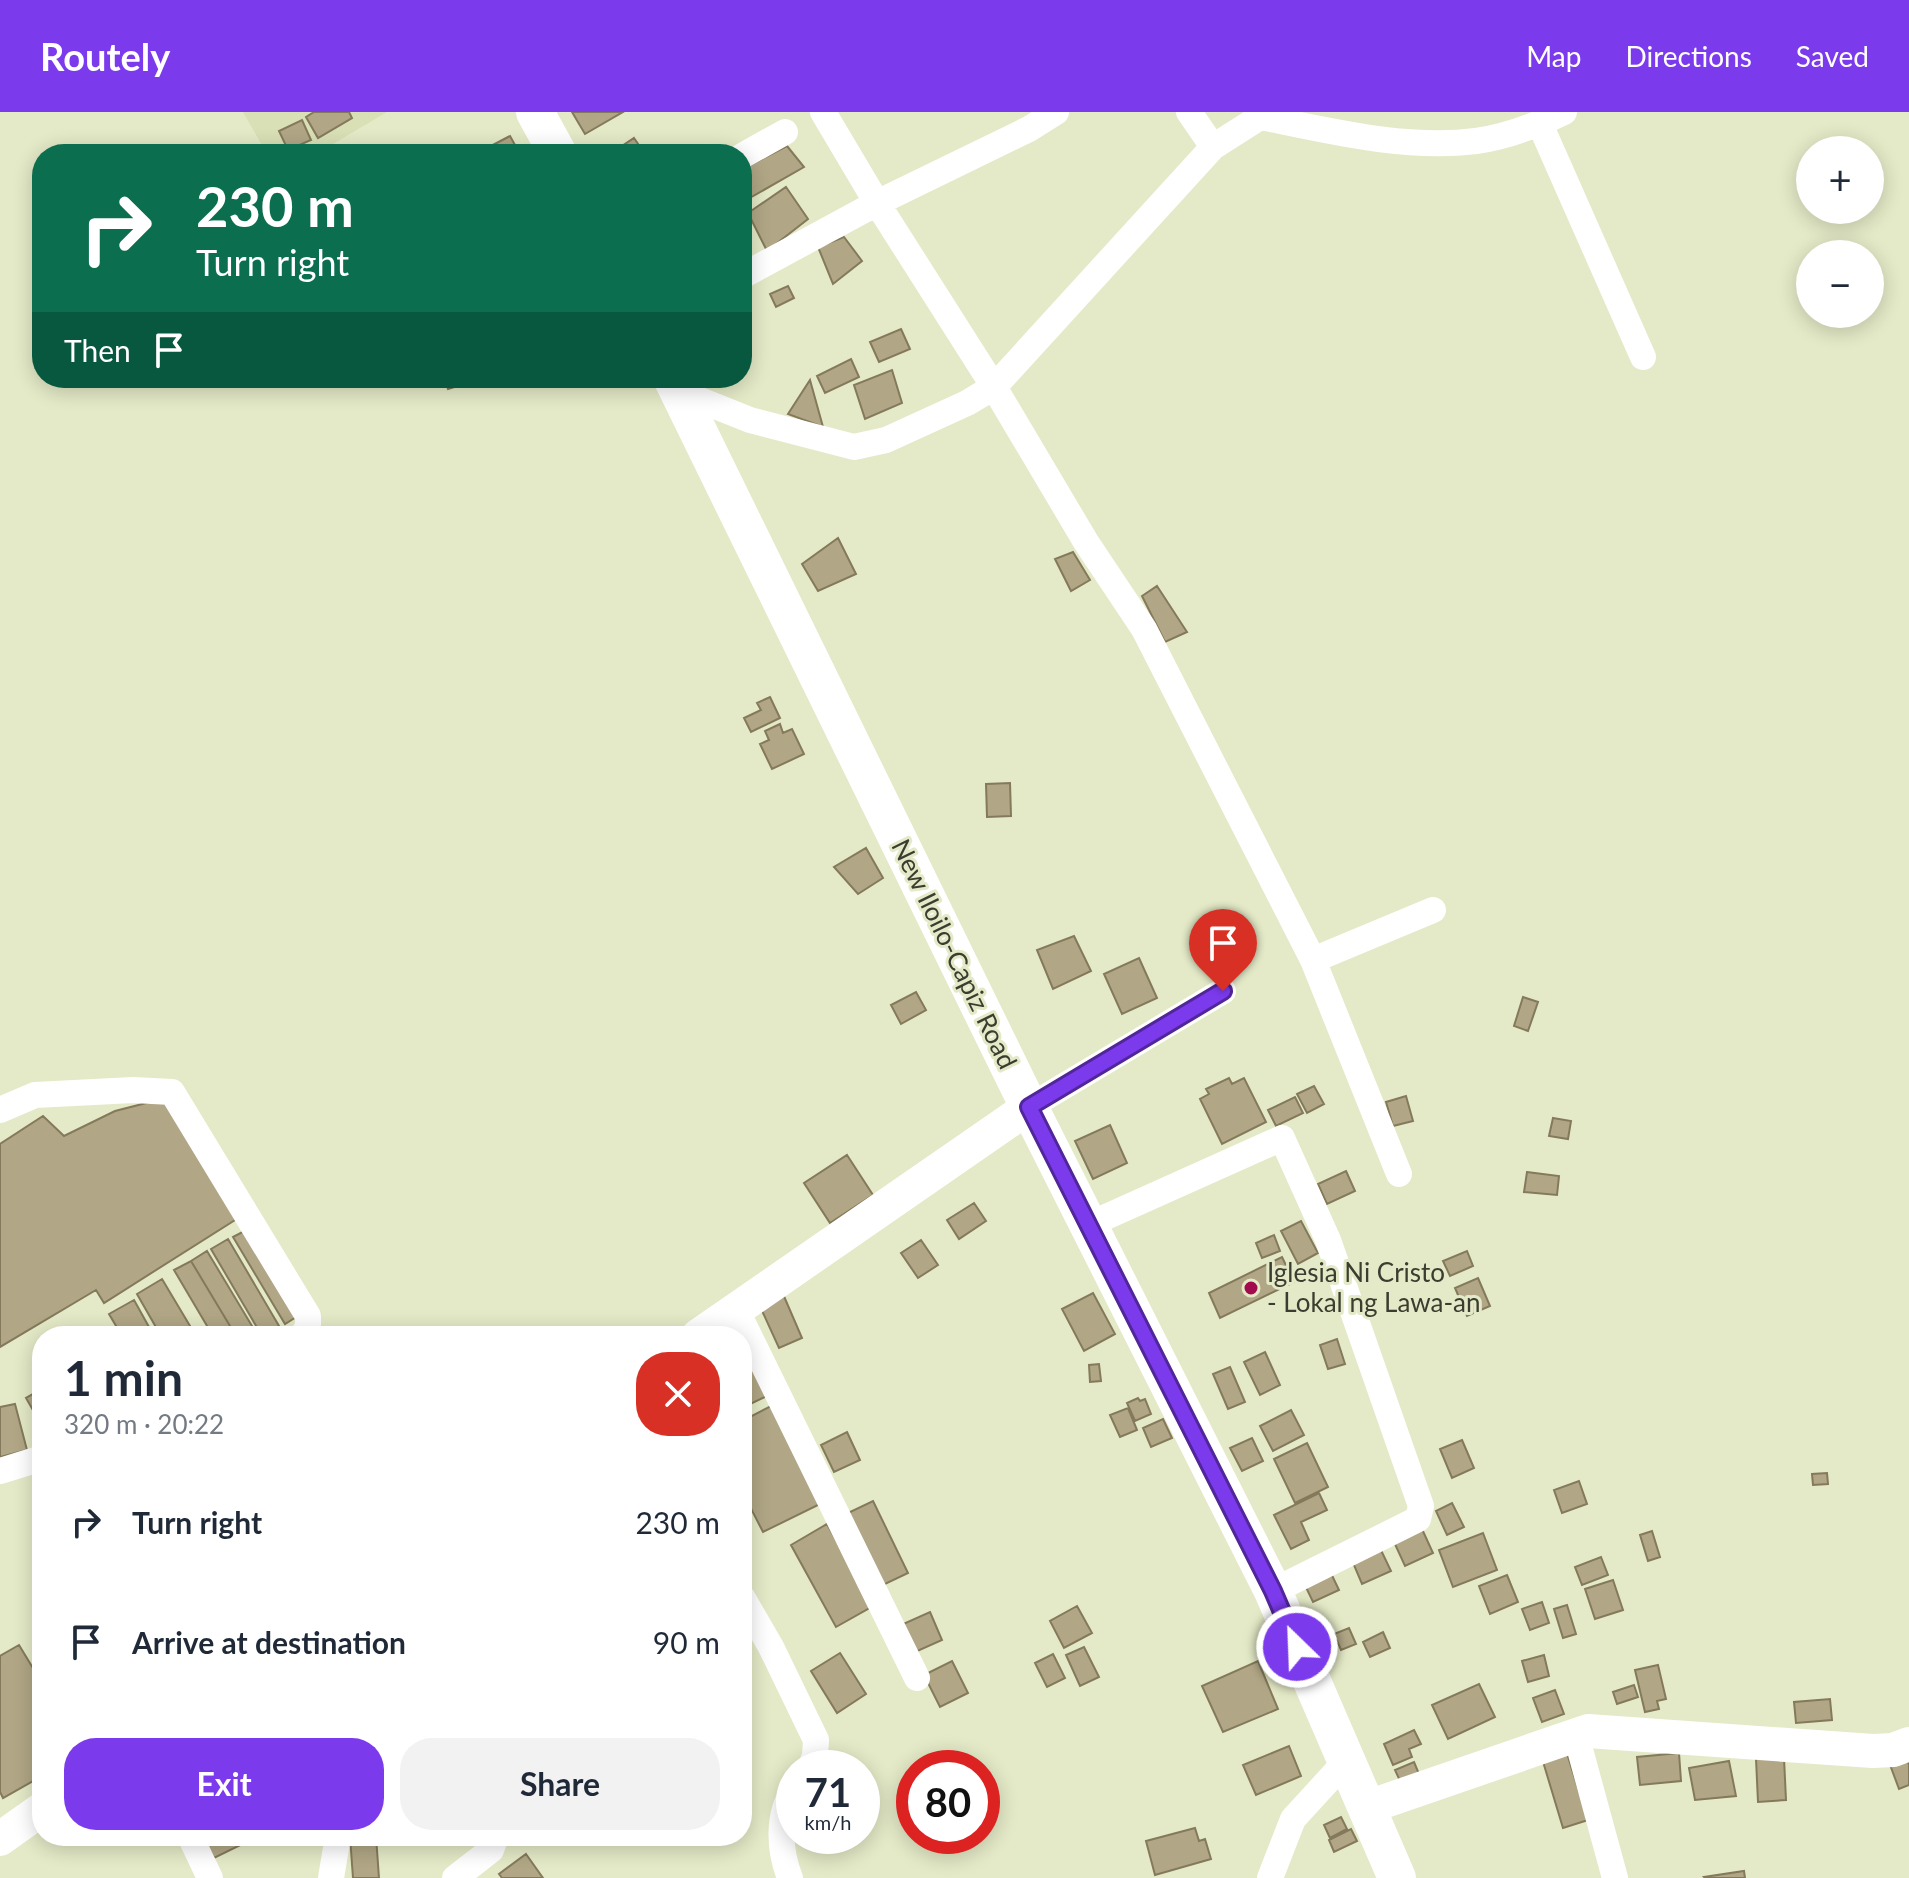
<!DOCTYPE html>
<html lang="en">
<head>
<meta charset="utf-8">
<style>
	:root { --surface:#fff; --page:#f2f2f3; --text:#1f2937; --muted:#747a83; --accent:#7c3aed }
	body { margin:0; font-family:Lato,sans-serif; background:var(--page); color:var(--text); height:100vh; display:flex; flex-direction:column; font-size:30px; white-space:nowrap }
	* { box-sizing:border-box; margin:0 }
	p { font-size:26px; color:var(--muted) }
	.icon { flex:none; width:44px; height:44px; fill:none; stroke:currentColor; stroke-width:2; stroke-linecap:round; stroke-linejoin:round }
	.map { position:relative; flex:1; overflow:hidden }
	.drawer { position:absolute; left:32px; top:1214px; width:720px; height:520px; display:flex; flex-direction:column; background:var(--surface); border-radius:32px; box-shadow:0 4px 20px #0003 }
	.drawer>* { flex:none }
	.top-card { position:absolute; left:32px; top:32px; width:720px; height:244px; border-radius:32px; box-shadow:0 4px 20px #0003; background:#0b6e4f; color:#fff; overflow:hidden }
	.tools { position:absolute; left:1796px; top:24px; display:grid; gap:16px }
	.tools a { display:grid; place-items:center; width:88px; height:88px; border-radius:50%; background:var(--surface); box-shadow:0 4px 20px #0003; font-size:40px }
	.speed { position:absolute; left:776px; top:1638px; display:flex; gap:16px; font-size:40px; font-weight:700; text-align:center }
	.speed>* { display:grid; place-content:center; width:104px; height:104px; border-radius:50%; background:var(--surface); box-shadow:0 4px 20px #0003; line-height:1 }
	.speed small { font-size:20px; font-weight:400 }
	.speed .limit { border:12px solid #d22; background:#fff; color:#111 }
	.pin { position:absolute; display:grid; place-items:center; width:68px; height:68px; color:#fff; margin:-82px -34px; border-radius:50% 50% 50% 0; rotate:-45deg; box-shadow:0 0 8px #0007 }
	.pin .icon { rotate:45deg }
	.me { position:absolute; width:88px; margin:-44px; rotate:336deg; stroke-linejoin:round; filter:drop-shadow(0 0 6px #0008) }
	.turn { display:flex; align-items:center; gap:28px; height:168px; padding:0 32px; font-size:36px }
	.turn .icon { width:104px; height:104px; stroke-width:2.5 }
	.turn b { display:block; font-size:56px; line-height:68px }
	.then { display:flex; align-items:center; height:76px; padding:0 32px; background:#0003; gap:16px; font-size:30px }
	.round { display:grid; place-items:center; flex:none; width:84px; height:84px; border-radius:32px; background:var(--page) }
	.head { display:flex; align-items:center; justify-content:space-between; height:136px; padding:0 32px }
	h1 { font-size:48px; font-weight:700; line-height:60px }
	.button { display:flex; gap:16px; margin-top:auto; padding:16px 32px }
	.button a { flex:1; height:92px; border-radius:32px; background:var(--accent); color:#fff; font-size:32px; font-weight:700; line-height:92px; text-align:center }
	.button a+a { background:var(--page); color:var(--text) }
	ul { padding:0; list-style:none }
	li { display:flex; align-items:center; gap:24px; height:120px; padding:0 32px }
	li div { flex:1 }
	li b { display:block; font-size:30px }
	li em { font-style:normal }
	header { display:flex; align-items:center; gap:48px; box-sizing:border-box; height:112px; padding:0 40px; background:var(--accent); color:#fff }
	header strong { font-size:38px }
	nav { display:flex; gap:44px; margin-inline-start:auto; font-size:28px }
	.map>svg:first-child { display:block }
	.built { fill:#d9e0b6 }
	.building { fill:#b1a786; stroke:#847a5b; stroke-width:2 }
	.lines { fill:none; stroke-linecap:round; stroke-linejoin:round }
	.minor { stroke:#fff; stroke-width:26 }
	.major { stroke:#fff; stroke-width:34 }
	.highway { stroke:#fff; stroke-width:38 }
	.route-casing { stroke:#51269a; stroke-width:20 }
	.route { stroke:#7c3aed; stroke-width:14 }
	.poi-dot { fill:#a20b4d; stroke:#e4eac7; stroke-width:3 }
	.labels { text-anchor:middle; stroke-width:6; stroke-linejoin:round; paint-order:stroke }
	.street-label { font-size:26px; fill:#3b3d30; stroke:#e4eac7 }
	.poi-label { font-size:26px; fill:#3b3d30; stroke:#e4eac7; text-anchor:start }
</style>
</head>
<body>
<header>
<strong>Routely</strong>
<nav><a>Map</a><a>Directions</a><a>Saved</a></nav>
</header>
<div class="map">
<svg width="1909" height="1766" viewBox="0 0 1909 1766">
	<rect width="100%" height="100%" fill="#e4eac7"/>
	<path class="built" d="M243,0H387L316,42H267Z"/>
	<path class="building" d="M314,0H349L352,6L318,26L306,5Z
		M572,0H623L585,22Z
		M302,8L311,28L288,38L279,19Z
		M510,24L520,42H490L487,36Z
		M634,26L645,42H610Z
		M787,34L804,55L748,87L742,76V57Z
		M786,75L808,107L767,139L748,101Z
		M844,125L862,149L833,172L818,135Z
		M788,174L794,186L776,195L770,182Z
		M901,217L910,237L879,250L870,230Z
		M851,247L859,265L825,281L817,264Z
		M892,258L902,291L865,307L854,273Z
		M444,266H484L448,277Z
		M810,268L823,315L788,302Z
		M838,426L856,462L818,479L802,452Z
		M1073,440L1090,468L1071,479L1055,447Z
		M1157,474L1187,520L1165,530L1142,484Z
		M770,585L780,606L751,620L744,606L761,598L757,591Z
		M780,612L783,621L792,617L804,642L772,657L760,632L769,628L765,619Z
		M1010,671L1011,704L987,705L986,672Z
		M866,736L883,766L858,782L834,755Z
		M1074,824L1091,859L1053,877L1037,838Z
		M1139,846L1157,886L1122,902L1104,862Z
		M916,880L926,898L901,912L891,893Z
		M1523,885L1538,890L1528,919L1514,914Z
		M1229,966L1232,972L1244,966L1266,1010L1222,1032L1200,987L1209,982L1206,977Z
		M1314,974L1324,992L1307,1001L1297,982Z
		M1406,984L1413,1009L1393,1014L1386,990Z
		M1295,985L1303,1001L1276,1014L1268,998Z
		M166,986L243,1103L104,1191L96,1178L0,1235V1032L43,1004L64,1024L115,999Z
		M1553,1006L1571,1009L1568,1027L1549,1024Z
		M1110,1013L1127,1051L1093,1067L1075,1029Z
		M847,1043L873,1083L830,1111L804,1071Z
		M1346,1059L1355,1079L1327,1092L1318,1072Z
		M1527,1060L1559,1064L1557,1083L1524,1080Z
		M974,1091L986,1109L959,1127L947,1108Z
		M1301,1109L1318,1141L1298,1152L1281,1119Z
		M250,1116L301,1202L285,1212L233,1125Z
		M1274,1123L1280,1139L1262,1146L1256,1131Z
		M228,1127L279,1214L262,1224L211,1137Z
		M921,1128L938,1153L918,1166L901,1141Z
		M207,1139L258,1224H236L191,1149Z
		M1467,1139L1473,1154L1450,1164L1443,1149Z
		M1282,1145L1294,1170L1220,1206L1209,1181Z
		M191,1149L236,1224H213L174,1158Z
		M1478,1166L1490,1194L1467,1204L1455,1176Z
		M162,1167L196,1224H161L137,1182Z
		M1093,1181L1115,1222L1084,1239L1062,1197Z
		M783,1182L802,1226L779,1236L759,1192Z
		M134,1188L154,1224H122L109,1202Z
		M1337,1227L1345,1252L1328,1257L1320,1233Z
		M742,1234L773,1281L742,1296Z
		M1265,1240L1280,1273L1260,1283L1244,1250Z
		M1099,1252L1101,1269L1090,1270L1089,1253Z
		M1230,1255L1245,1290L1228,1297L1213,1262Z
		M42,1277V1314L26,1286Z
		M1138,1286L1140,1289L1145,1287L1151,1302L1135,1309L1127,1291Z
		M15,1292L27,1338L0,1345V1295Z
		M773,1293L822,1391L763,1420L742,1379V1309Z
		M1128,1296L1137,1318L1120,1325L1110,1303Z
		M1291,1298L1304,1323L1273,1339L1260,1314Z
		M1163,1307L1172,1326L1151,1335L1143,1316Z
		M847,1320L860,1348L834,1360L821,1333Z
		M1252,1326L1263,1349L1242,1359L1230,1336Z
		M1462,1328L1474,1356L1452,1366L1440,1337Z
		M1307,1331L1328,1375L1295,1391L1274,1347Z
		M1827,1361L1828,1372L1813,1373L1812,1362Z
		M1579,1369L1587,1392L1562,1401L1554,1378Z
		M1319,1381L1327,1398L1301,1410L1309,1428L1291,1437L1274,1403Z
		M873,1389L908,1461L883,1473L848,1401Z
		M1452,1391L1464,1415L1447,1423L1436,1399Z
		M827,1412L873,1494L836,1515L791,1433Z
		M1422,1417L1433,1441L1405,1454L1394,1430Z
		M1652,1419L1660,1445L1648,1449L1640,1423Z
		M1483,1421L1497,1458L1453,1475L1439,1438Z
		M1379,1434L1391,1459L1362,1472L1351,1446Z
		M1601,1445L1608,1463L1582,1473L1575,1455Z
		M1328,1455L1339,1478L1313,1490L1302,1467Z
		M1507,1463L1518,1490L1490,1502L1479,1474Z
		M1613,1468L1623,1498L1595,1507L1585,1477Z
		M1542,1490L1549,1511L1530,1518L1522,1497Z
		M1567,1493L1576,1522L1563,1526L1554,1497Z
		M1077,1494L1092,1521L1064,1536L1050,1509Z
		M930,1500L942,1528L913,1541L901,1513Z
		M1349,1516L1356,1532L1341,1538L1334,1522Z
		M1383,1520L1390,1536L1370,1545L1363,1530Z
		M19,1533L42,1571V1664L3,1686L0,1680V1544Z
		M1084,1535L1099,1565L1080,1574L1066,1543Z
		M840,1541L866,1582L837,1601L811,1559Z
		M1053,1542L1065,1566L1047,1575L1035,1551Z
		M1544,1543L1549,1564L1528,1570L1522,1549Z
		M952,1549L968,1581L940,1595L924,1563Z
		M1258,1549L1278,1597L1223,1620L1202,1574Z
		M1658,1553L1666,1587L1657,1589L1659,1597L1645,1600L1635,1558Z
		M1479,1572L1495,1605L1448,1627L1432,1593Z
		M1634,1573L1638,1585L1617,1592L1613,1580Z
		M1555,1578L1564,1602L1542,1610L1533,1586Z
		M1830,1587L1832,1608L1796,1611L1794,1590Z
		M1414,1618L1421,1632L1409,1637L1412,1645L1393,1653L1384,1632Z
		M1289,1634L1301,1664L1256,1683L1243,1653Z
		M1565,1635L1588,1708L1563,1716L1541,1643Z
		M1679,1641L1681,1669L1640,1673L1637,1645Z
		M1905,1643L1909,1653V1673L1899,1677L1889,1650Z
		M1784,1646L1786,1688L1758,1690L1756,1647Z
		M1729,1649L1736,1684L1695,1688L1689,1656Z
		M1414,1650L1419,1662L1401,1671L1395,1658Z
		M1341,1705L1347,1717L1330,1726L1324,1713Z
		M1195,1716L1199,1729L1205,1727L1211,1747L1155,1763L1146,1729Z
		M1351,1717L1357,1729L1334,1740L1329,1728Z
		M202,1724H259L214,1746Z
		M350,1724H376L379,1766H353Z
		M526,1742L543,1766H502L499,1762Z
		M1744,1759L1745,1766H1705L1704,1765Z"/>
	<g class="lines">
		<path class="minor" d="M823,0L877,91L994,275L1086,430L1144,517L1313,848L1399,1062
			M1189,0L1213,35
			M1261,5C1330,19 1406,38 1476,29C1506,25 1537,13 1564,0
			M1540,12L1643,245
			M742,44L785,20
			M742,164L877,91L1029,17L1056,0
			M680,280L750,308L854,335L886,328L967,291L994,275L1213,35L1268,0
			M1313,848L1433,798
			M1029,995L1223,879
			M0,998L35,983L133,978L172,980L308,1204V1215L302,1224
			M1088,1113L1282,1026L1328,1128L1421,1394L1418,1407L1273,1479
			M736,1197L917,1566
			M0,1359L42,1346
			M742,1485L771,1535L816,1628L815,1644L810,1656
			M1576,1623L1615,1766
			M190,1724L210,1766
			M331,1766L338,1724
			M455,1766L491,1738L496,1724
			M790,1766C779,1738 777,1703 794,1678
			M1270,1766L1293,1707L1347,1648"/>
		<path class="major" d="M698,1224L1029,995
			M1368,1695L1588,1619L1873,1639L1893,1638L1909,1632
			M0,1727L42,1697"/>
		<path class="highway" d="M535,0L558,42
			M672,266L1029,995L1273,1479L1397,1766"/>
	</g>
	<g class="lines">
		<g class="route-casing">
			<path id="route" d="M1223,879L1029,995L1273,1479L1297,1535"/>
		</g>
		<use href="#route" class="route"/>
	</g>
	<circle class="poi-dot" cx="1251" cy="1176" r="8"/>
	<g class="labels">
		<g class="street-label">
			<text transform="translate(954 842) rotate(64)" y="9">New Iloilo-Capiz Road</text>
		</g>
		<g class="poi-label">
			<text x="1267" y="1170">Iglesia Ni Cristo<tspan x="1267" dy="30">- Lokal ng Lawa-an</tspan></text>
		</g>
	</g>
</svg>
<div class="tools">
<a>+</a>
<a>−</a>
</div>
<div class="speed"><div>71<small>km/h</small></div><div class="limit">80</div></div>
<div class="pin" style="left:1223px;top:879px;background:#d93025"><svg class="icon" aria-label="arrive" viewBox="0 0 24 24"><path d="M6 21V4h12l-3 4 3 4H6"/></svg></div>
<svg class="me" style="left:1297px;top:1535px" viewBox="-20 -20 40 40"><circle r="17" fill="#7c3aed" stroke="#fff" stroke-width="3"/><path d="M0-11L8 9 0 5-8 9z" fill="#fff"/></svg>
<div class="top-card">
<div class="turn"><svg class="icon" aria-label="right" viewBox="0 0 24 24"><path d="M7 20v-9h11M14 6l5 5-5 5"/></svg><div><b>230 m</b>Turn right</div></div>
<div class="then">Then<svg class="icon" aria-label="arrive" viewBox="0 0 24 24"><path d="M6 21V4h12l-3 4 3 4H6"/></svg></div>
</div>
<section class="drawer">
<div class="head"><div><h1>1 min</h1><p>320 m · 20:22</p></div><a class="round" style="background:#d93025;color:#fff"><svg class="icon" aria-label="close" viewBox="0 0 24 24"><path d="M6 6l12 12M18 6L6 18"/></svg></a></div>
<ul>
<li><svg class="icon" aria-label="right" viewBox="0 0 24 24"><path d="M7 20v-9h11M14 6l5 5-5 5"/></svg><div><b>Turn right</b></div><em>230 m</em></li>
<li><svg class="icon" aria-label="arrive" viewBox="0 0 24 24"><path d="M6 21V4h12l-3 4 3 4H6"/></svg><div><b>Arrive at destination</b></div><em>90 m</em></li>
</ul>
<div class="button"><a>Exit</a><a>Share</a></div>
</section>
</div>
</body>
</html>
